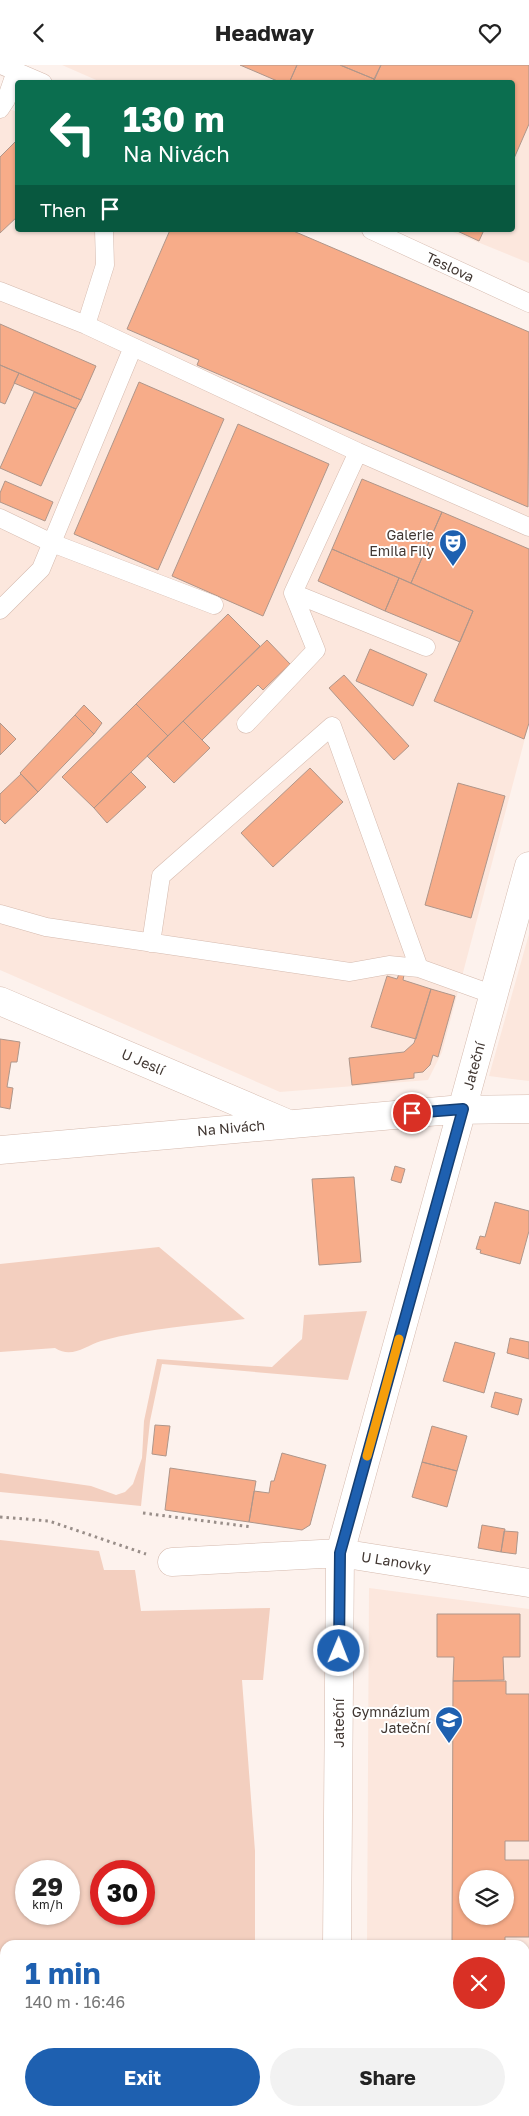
<!DOCTYPE html>
<html lang="en">
<head>
<meta charset="utf-8">
<style>
	:root { --surface:#fff; --page:#f2f2f2; --text:#222; --muted:#767676; --accent:#1e60b0 }
	body { margin:0; font-family:"Golos Text",sans-serif; background:var(--page); color:var(--text); height:100vh; display:flex; flex-direction:column; font-size:19px; white-space:nowrap }
	* { box-sizing:border-box; margin:0 }
	p { font-size:16px; color:var(--muted) }
	.icon { flex:none; width:28px; height:28px; fill:none; stroke:currentColor; stroke-width:2; stroke-linecap:round; stroke-linejoin:round }
	.map { position:relative; flex:1; overflow:hidden }
	.drawer { position:absolute; left:0px; top:1875px; width:530px; height:176px; display:flex; flex-direction:column; background:var(--surface); border-radius:15px 15px 0 0; box-shadow:0 1px 4px #0004 }
	.drawer>* { flex:none }
	.guide { position:absolute; left:15px; top:15px; width:500px; height:152px; border-radius:5px; box-shadow:0 1px 4px #0004; background:#0b6e4f; color:#fff; overflow:hidden }
	.buttons { position:absolute; left:459px; top:1805px; display:grid; gap:10px }
	.buttons a { display:grid; place-items:center; width:55px; height:55px; border-radius:50%; background:var(--surface); box-shadow:0 1px 4px #0004; font-size:25px }
	.speed { position:absolute; left:15px; top:1795px; display:flex; gap:10px; font-size:25px; font-weight:700; text-align:center }
	.speed>* { display:grid; place-content:center; width:65px; height:65px; border-radius:50%; background:var(--surface); box-shadow:0 1px 4px #0004; line-height:1 }
	.speed small { font-size:12px; font-weight:400 }
	.speed .limit { border:8px solid #d22; background:#fff; color:#111 }
	.pin { position:absolute; display:grid; place-items:center; width:42px; height:42px; color:#fff; margin:-21px; border:2px solid #fff; border-radius:50%; box-shadow:0 1px 5px #0007 }
	.me { position:absolute; width:55px; margin:-28px; rotate:1deg; stroke-linejoin:round; filter:drop-shadow(0 0 4px #0008) }
	.turn { display:flex; align-items:center; gap:18px; height:105px; padding:0 25px; font-size:22px }
	.turn .icon { width:65px; height:65px; stroke-width:2.5 }
	.turn b { display:block; font-size:35px; line-height:42px }
	.then { display:flex; align-items:center; height:48px; padding:0 25px; background:#0003; gap:10px; font-size:19px }
	.round { display:grid; place-items:center; flex:none; width:52px; height:52px; border-radius:26px; background:var(--page) }
	.summary { display:flex; align-items:center; justify-content:space-between; height:85px; padding:0 25px }
	h1 { font-size:30px; font-weight:700; line-height:38px; color:var(--accent) }
	.cta { display:flex; gap:10px; margin-top:auto; padding:10px 25px }
	.cta a { flex:1; height:58px; border-radius:30px; background:var(--accent); color:#fff; font-size:20px; font-weight:700; line-height:58px; text-align:center }
	.cta a+a { background:var(--page); color:var(--text) }
	header { display:flex; justify-content:space-between; align-items:center; height:65px; padding:0 25px; background:var(--surface); font-size:22px; font-weight:700 }
	.map>svg:first-child { display:block }
	.built { fill:#fce7dd; fill-rule:evenodd }
	.green { fill:#f3cfbf; fill-rule:evenodd }
	.building { fill:#f7ac89; stroke:#af968a; fill-rule:evenodd }
	.lines { fill:none; stroke-linecap:round; stroke-linejoin:round }
	.lane-casing { stroke:#d5baae; stroke-width:19 }
	.street-casing { stroke:#d5baae; stroke-width:29 }
	.path { stroke:#998e89; stroke-width:3; stroke-dasharray:2.5 4; stroke-linecap:butt }
	.lane { stroke:#fff; stroke-width:18 }
	.street { stroke:#fff; stroke-width:28 }
	.route-casing { stroke:#143e72; stroke-width:12 }
	.route { stroke:#1e60b0; stroke-width:9 }
	.slow { stroke:#f59e0b; stroke-width:9 }
	.labels { text-anchor:middle; stroke-width:4; stroke-linejoin:round; paint-order:stroke }
	.street-label { font-size:14px; fill:#413732; stroke:#fff }
	.poi-label { font-size:14px; fill:#413732; stroke:#fff; text-anchor:end }
</style>
</head>
<body>
<header><svg class="icon" aria-label="back" viewBox="0 0 24 24"><path d="M15 5l-7 7 7 7"/></svg>Headway<svg class="icon" aria-label="heart" viewBox="0 0 24 24"><path d="M12 20l-8-8c-3-5 5-10 8-4 3-6 11-1 8 4z"/></svg></header>
<div class="map">
<svg width="529" height="2051" viewBox="0 0 529 2051">
	<rect width="100%" height="100%" fill="#fdf2ed"/>
	<path class="built" d="M62,0H529V198L448,165H512V18H103Z
		M0,40L17,47L18,165H291L529,267V658L442,987L428,1015L280,1027L0,905Z
		M529,869V1016L489,1011Z
		M369,1523L529,1544V2018H525V1880H367ZM468,1814H505V1851H468Z"/>
	<path class="green" d="M159,1182L245,1254C197,1260 148,1263 101,1276C85,1281 72,1294 55,1283L0,1287V1199Z
		M367,1246L348,1315L162,1299L150,1356L141,1441L0,1427V1408L91,1421L116,1430L125,1427L133,1419L142,1393L144,1356L157,1294L272,1302L302,1274L304,1250Z
		M0,1475L99,1486L104,1505H135L141,1546L270,1543L263,1615H242L255,1786V1880H5V1940L0,1904ZM69,1806V1849H26V1806ZM101,1806H144V1849H101Z
		M525,2018H529V2051H379L380,2046H525Z
		M19,2046H254V2051H20Z"/>
	<path class="building" d="M240,0H297L289,18H282Z
		M297,0H340L374,14L373,18H289Z
		M340,0H381L374,14Z
		M381,0H529V59L512,98V18H373Z
		M18,74V151L0,168V92Z
		M170,165H291L529,267L528,442L197,300L199,295L127,264Z
		M455,165H484L479,176Z
		M0,259L96,301L81,335L0,300Z
		M0,300L19,308L5,339L0,337Z
		M19,308L81,335L76,344L14,318Z
		M139,317L224,354L158,505L74,469Z
		M34,327L76,344L41,421L0,403Z
		M238,359L329,399L263,551L172,511Z
		M362,414L442,447L411,518L332,484Z
		M5,416L53,437L45,456L0,437V428Z
		M442,447L529,484V658L524,674L434,636L473,546L411,518Z
		M332,484L399,513L385,546L318,516Z
		M399,513L473,546L460,577L385,546Z
		M228,549L260,581L168,671L136,639Z
		M267,575L290,599L263,625L258,620L202,675L183,656Z
		M370,584L427,609L413,641L356,616Z
		M344,610L409,681L394,695L329,623Z
		M136,639L168,671L94,743L62,712Z
		M84,640L102,658L94,669L75,650Z
		M75,650L94,669L38,727L20,708Z
		M183,656L210,683L174,718L147,691Z
		M0,658L16,674L0,690Z
		M310,703L343,737L273,802L241,768Z
		M131,707L146,722L107,758L94,743Z
		M21,709L38,727L5,759L0,754V729Z
		M458,718L505,731L471,853L425,840Z
		M399,909L404,910L403,915L431,924L416,974L371,962L387,911L397,914Z
		M431,924L455,931L438,992L433,990L430,1000L423,1007L414,1008V1013L352,1020L349,993L404,987L414,978Z
		M0,974L20,977L17,997H11L7,1022L13,1023L10,1044L0,1042Z
		M395,1101L405,1104L401,1118L391,1115Z
		M354,1112L361,1197L319,1200L312,1114Z
		M495,1137L529,1146V1166L520,1199L480,1188L481,1185L476,1184L480,1171L485,1172Z
		M510,1273L529,1277V1294L507,1288Z
		M455,1277L495,1288L484,1328L443,1316Z
		M495,1327L522,1334L518,1350L491,1342Z
		M155,1360L170,1361L166,1391L152,1389Z
		M432,1361L467,1371L457,1406L422,1397Z
		M282,1388L326,1400L310,1460L302,1465L249,1457L254,1426L269,1428L271,1416H274Z
		M422,1397L457,1406L447,1442L412,1432Z
		M170,1403L256,1416L249,1457L165,1445Z
		M482,1460L505,1464L501,1487L478,1483Z
		M504,1466L518,1467L516,1489L501,1487Z
		M437,1549H520V1592H503L504,1615L453,1616L454,1592H437Z
		M453,1616H506V1629H529V1776H505V1795H529V1872H505V1880H452ZM468,1814H505V1851H468Z"/>
	<g class="lines">
		<g class="lane-casing">
			<path id="lane" d="M1,0L43,18
				M0,44L6,35L16,6
				M371,165L529,238
				M0,226L86,260L358,387L529,462
				M86,260L105,200L104,165
				M358,387L293,528L426,582
				M0,453L52,478L214,540
				M0,545L41,504L133,282
				M246,659L316,585L293,528
				M0,849L46,862L350,907L389,900L419,903L494,930
				M151,878L161,811L332,661L419,903"/>
		</g>
		<g class="street-casing">
			<path id="street" d="M0,936L284,1057
				M0,1085L451,1045L529,1044
				M172,1497L340,1488L529,1518
				M337,1880L340,1488L529,801
				M335,2051V2046"/>
		</g>
		<path class="path" d="M143,1448L252,1462
			M0,1452L49,1456L146,1489"/>
		<use href="#lane" class="lane"/>
		<use href="#street" class="street"/>
	</g>
	<g class="lines">
		<g class="route-casing">
			<path id="route" d="M339,1586L340,1488L463,1044L412,1048"/>
		</g>
		<use href="#route" class="route"/>
		<path class="slow" d="M367,1391L399,1274"/>
	</g>
	<defs>
		<g id="theatre-pin" transform="scale(1.4375)"><path d="M0 17L-7.5 6A9.5 9.5 0 1 1 7.5 6Z" fill="#1e60b0" stroke="#fff"/><path d="M-5-5.5Q0-4 5-5.5V0Q5 5 0 6Q-5 5-5 0ZM-3.3-2.5H-1v1.5H-3.3ZM1-2.5H3.3v1.5H1ZM-2.8 1Q0 5.5 2.8 1Z" fill="#fff"/></g>
		<g id="school-pin" transform="scale(1.4375)"><path d="M0 17L-7.5 6A9.5 9.5 0 1 1 7.5 6Z" fill="#1e60b0" stroke="#fff"/><path d="M0-5L7-2L0 1L-7-2ZM-4 1L0 2.5L4 1V4Q0 6-4 4Z" fill="#fff"/></g>
	</defs>
	<g fill-rule="evenodd">
		<use href="#theatre-pin" x="453" y="478"/>
		<use href="#school-pin" x="449" y="1655"/>
	</g>
	<g class="labels">
		<g class="street-label">
			<text transform="translate(450 202) rotate(25)" y="5">Teslova</text>
			<text transform="translate(143 997) rotate(23)" y="5">U Jeslí</text>
			<text transform="translate(474 1001) rotate(-75)" y="5">Jateční</text>
			<text transform="translate(231 1063) rotate(-5)" y="5">Na Nivách</text>
			<text transform="translate(396 1497) rotate(9)" y="5">U Lanovky</text>
			<text transform="translate(339 1658) rotate(-90)" y="5">Jateční</text>
		</g>
		<g class="poi-label">
			<text x="434" y="475">Galerie<tspan x="434" dy="16">Emila Fily</tspan></text>
			<text x="430" y="1652">Gymnázium<tspan x="430" dy="16">Jateční</tspan></text>
		</g>
	</g>
</svg>
<div class="buttons">
<a><svg class="icon" aria-label="layers" viewBox="0 0 24 24"><path d="M12 4l9 5-9 5-9-5zM3 14l9 5 9-5"/></svg></a>
</div>
<div class="speed"><div>29<small>km/h</small></div><div class="limit">30</div></div>
<div class="pin" style="left:412px;top:1048px;background:#d93025"><svg class="icon" aria-label="arrive" viewBox="0 0 24 24"><path d="M6 21V4h12l-3 4 3 4H6"/></svg></div>
<svg class="me" style="left:339px;top:1586px" viewBox="-20 -20 40 40"><circle r="17" fill="#1e60b0" stroke="#fff" stroke-width="3"/><path d="M0-11L8 9 0 5-8 9z" fill="#fff"/></svg>
<div class="guide">
<div class="turn"><svg class="icon" aria-label="left" viewBox="0 0 24 24"><path d="M17 20v-9H6M10 6l-5 5 5 5"/></svg><div><b>130 m</b>Na Nivách</div></div>
<div class="then">Then<svg class="icon" aria-label="arrive" viewBox="0 0 24 24"><path d="M6 21V4h12l-3 4 3 4H6"/></svg></div>
</div>
<section class="drawer">
<div class="summary"><div><h1>1 min</h1><p>140 m · 16:46</p></div><a class="round" style="background:#d93025;color:#fff"><svg class="icon" aria-label="close" viewBox="0 0 24 24"><path d="M6 6l12 12M18 6L6 18"/></svg></a></div>
<div class="cta"><a>Exit</a><a>Share</a></div>
</section>
</div>
</body>
</html>
